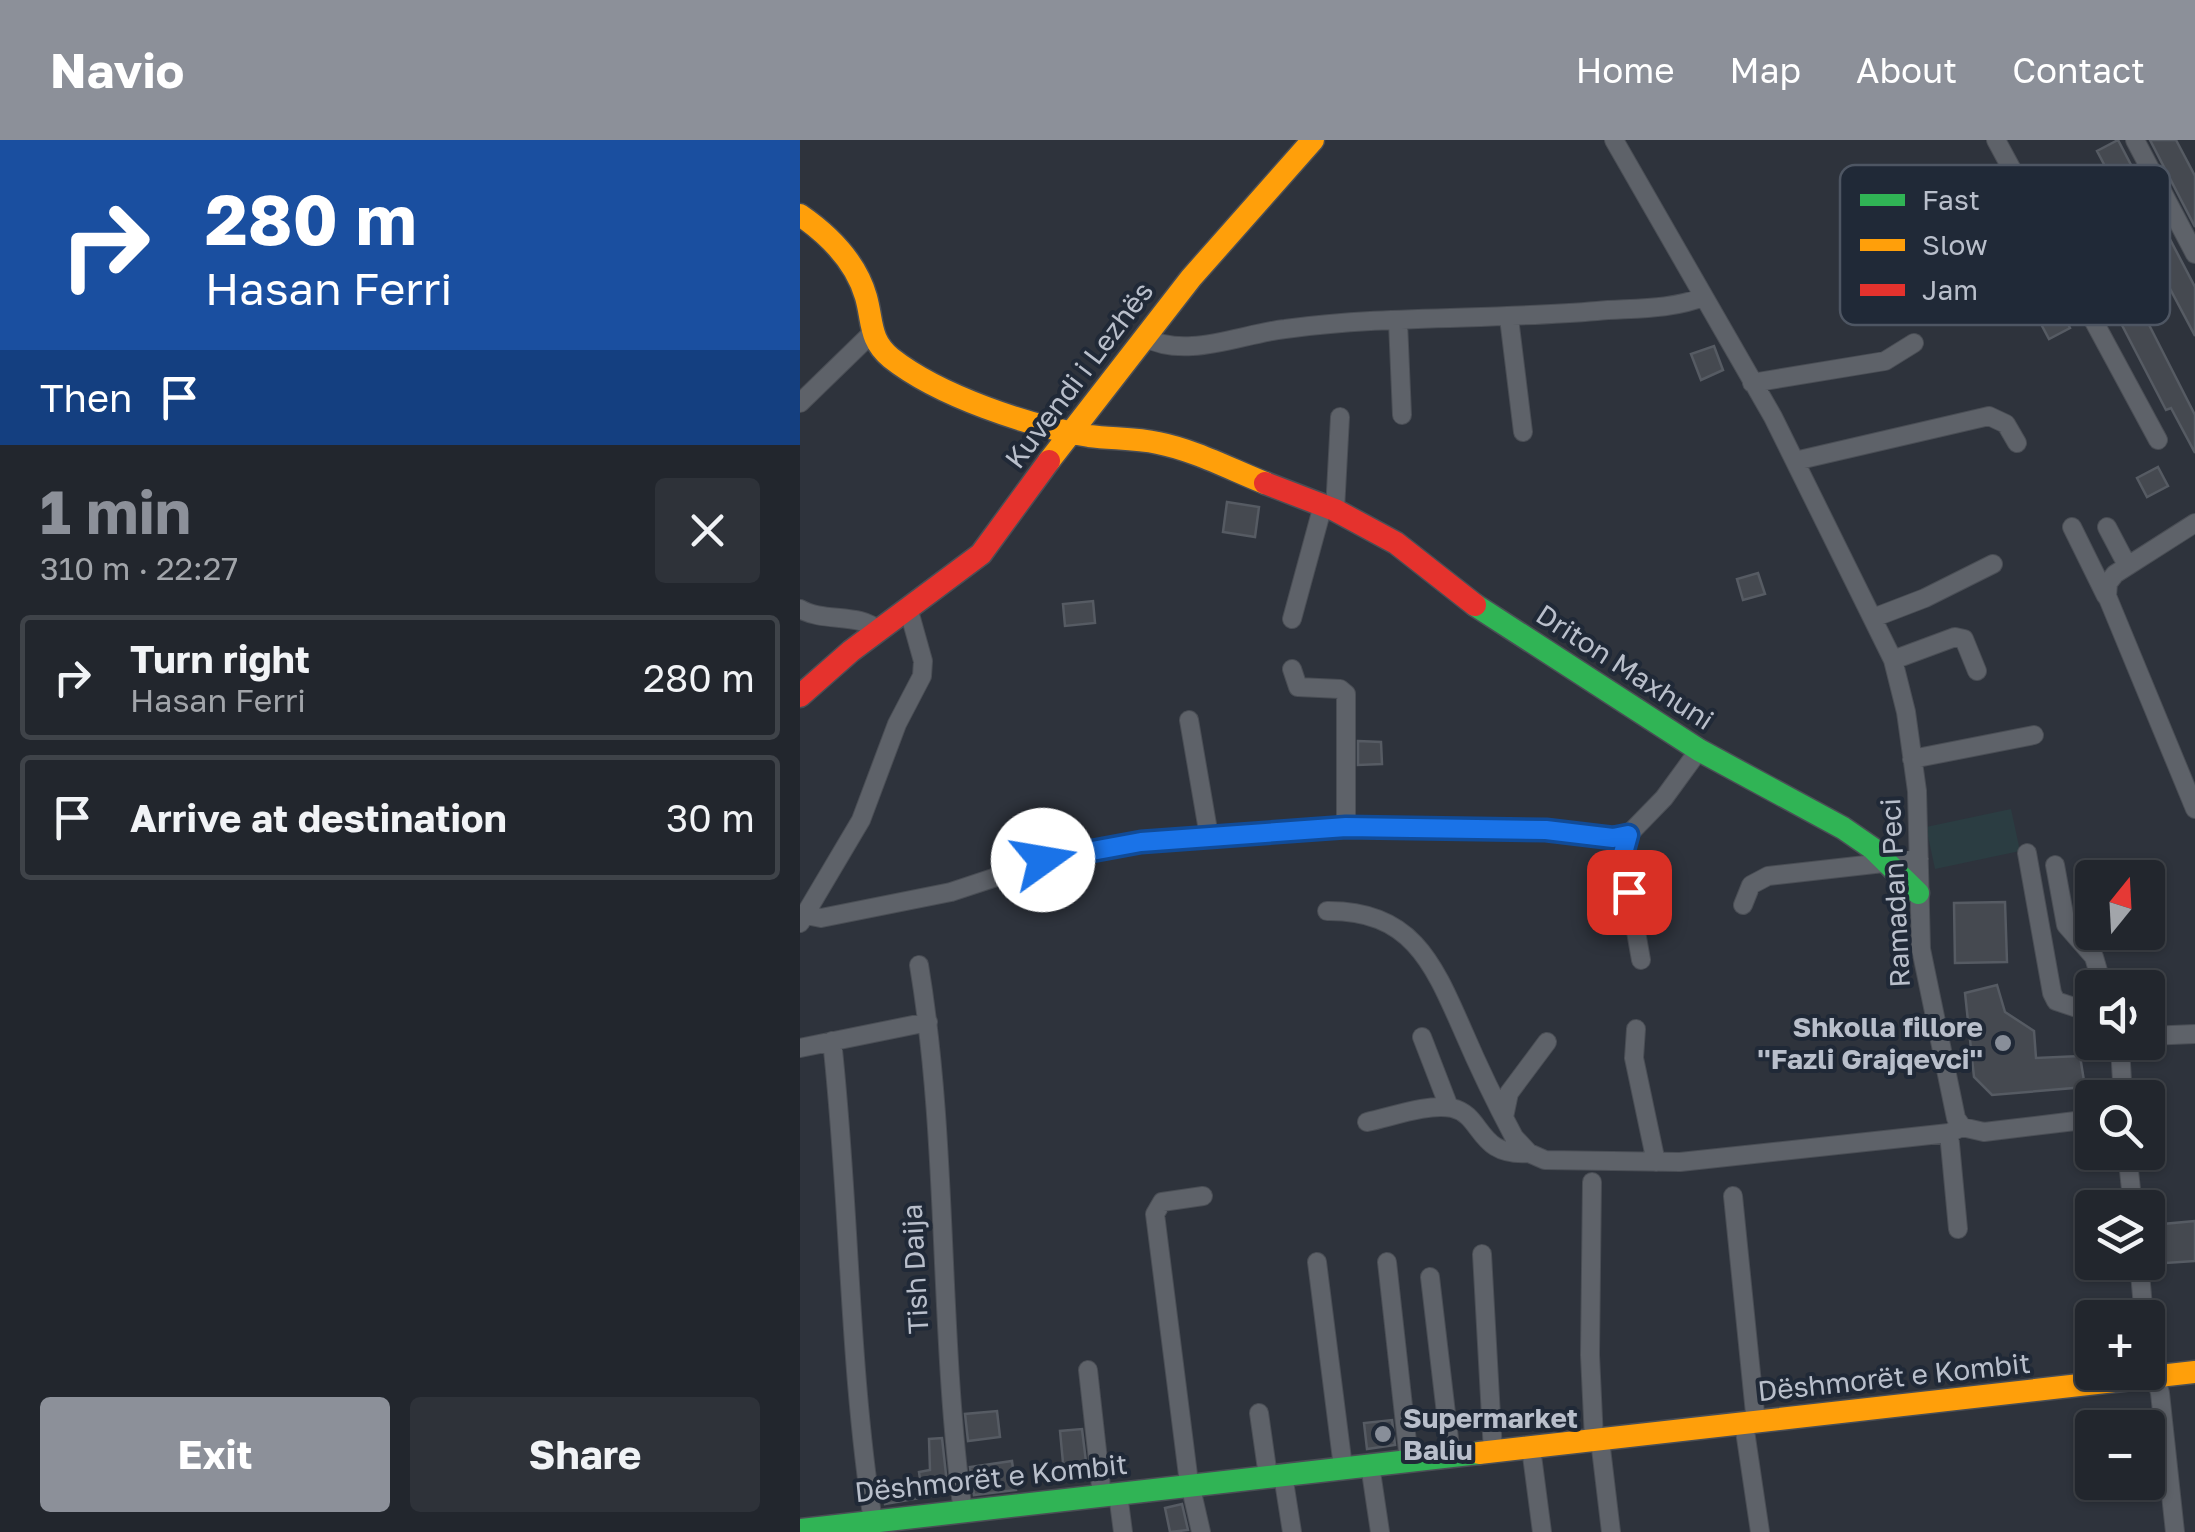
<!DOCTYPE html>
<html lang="en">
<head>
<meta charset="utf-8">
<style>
	:root { --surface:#22262d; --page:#2e3239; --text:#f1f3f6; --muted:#a2a5aa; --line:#3f4349; --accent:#8c9099 }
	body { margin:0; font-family:"Golos Text",sans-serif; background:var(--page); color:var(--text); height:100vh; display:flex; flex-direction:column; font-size:38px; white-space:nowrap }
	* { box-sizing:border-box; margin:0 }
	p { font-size:32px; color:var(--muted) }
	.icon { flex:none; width:55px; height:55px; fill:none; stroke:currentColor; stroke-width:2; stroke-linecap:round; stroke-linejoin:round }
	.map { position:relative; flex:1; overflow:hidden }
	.details { display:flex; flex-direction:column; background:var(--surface); width:800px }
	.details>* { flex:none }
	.top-card { background:#1a4fa0; color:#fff; overflow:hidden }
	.needle { width:65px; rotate:18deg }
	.controls { position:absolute; left:1275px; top:720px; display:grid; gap:20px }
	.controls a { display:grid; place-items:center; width:90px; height:90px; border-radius:10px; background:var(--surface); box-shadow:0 2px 8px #0004,0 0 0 2px var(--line); font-size:50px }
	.pin { position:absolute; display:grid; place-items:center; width:85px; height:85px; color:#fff; margin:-42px; border-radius:20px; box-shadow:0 5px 15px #0006 }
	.me { position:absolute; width:110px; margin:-55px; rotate:77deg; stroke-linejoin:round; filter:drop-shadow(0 0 8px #0008) }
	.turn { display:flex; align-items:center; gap:35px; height:210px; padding:0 40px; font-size:45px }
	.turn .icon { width:130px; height:130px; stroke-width:2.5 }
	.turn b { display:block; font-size:70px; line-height:85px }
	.then { display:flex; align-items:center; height:95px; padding:0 40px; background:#0003; gap:20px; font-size:38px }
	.round { display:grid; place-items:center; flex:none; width:105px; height:105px; border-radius:10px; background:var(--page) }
	.overview { display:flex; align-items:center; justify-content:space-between; height:170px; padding:0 40px }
	h1 { font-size:60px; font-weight:700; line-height:75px; color:var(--accent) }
	.button { display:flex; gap:20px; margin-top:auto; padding:20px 40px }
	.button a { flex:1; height:115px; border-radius:10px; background:var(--accent); color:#fff; font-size:40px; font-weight:700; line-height:115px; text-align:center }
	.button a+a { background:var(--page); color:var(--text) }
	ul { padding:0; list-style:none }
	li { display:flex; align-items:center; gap:30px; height:125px; margin:0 20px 15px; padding:0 20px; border:5px solid var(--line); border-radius:10px }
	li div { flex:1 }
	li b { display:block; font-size:38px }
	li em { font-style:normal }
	header { display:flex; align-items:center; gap:60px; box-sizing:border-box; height:140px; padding:0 50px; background:var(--accent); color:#fff }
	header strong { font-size:48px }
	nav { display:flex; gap:55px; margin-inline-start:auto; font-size:35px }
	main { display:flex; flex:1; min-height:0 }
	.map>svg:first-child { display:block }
	.green { fill:#2b3d42 }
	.building { fill:#454950; stroke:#565b63; stroke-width:2.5 }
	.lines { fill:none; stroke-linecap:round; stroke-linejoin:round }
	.street-casing { stroke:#4a4e55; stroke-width:20 }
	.fast-casing { stroke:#4a4e55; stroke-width:25 }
	.slow-casing { stroke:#4a4e55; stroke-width:25 }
	.jam-casing { stroke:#4a4e55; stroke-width:25 }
	.street { stroke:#5e6269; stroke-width:18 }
	.fast { stroke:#30b455; stroke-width:22 }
	.slow { stroke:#ff9f0a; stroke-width:22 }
	.jam { stroke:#e5322d; stroke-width:22 }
	.route-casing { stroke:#114b97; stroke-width:25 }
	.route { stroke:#1a73e8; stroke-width:18 }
	.poi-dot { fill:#888e99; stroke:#202937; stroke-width:4 }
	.labels { text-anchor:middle; stroke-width:8; stroke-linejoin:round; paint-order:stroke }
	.street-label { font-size:28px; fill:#b9bfcb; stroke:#202937 }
	.poi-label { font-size:28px; font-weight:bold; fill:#b9bfcb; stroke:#202937; text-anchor:end }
	.key { fill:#202937; stroke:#4e5663; stroke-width:2.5 }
	.key-label { font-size:28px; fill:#b9bfcb }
</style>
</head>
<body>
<header>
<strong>Navio</strong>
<nav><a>Home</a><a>Map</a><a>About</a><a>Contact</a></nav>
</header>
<main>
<section class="details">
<div class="top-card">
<div class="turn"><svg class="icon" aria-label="right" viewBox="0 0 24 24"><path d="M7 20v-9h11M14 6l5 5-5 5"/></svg><div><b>280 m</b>Hasan Ferri</div></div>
<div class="then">Then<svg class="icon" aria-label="arrive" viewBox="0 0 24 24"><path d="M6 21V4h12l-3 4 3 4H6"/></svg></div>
</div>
<div class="overview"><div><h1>1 min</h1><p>310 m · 22:27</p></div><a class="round"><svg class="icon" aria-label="close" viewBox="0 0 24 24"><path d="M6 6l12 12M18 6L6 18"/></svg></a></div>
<ul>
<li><svg class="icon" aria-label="right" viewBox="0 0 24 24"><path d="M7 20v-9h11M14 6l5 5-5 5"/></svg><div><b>Turn right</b><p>Hasan Ferri</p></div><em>280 m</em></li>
<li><svg class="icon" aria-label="arrive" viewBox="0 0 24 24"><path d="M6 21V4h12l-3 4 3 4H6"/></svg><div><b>Arrive at destination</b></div><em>30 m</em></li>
</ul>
<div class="button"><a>Exit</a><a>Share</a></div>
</section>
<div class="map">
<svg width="1395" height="1392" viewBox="0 0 1395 1392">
	<rect width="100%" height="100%" fill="#2e333c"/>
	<path class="green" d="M1211,669L1220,711L1135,729L1126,687Z"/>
	<path class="building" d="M1318,0L1395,147V196L1297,11Z
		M1350,0H1376L1395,36V87Z
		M1318,124L1395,275V313L1371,268L1366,270L1296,135Z
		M1248,145L1270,188L1249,199L1226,156Z
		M914,206L923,230L901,240L891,214Z
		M1358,327L1368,346L1347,357L1337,338Z
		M427,362L459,367L455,397L423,392Z
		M958,433L965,454L943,460L937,439Z
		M293,461L295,483L265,486L263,464Z
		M558,601L581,602L582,624L558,625Z
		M1205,762L1207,822L1155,823L1154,763Z
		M1197,845L1205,872L1234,891L1236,918L1280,916L1285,947L1192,955L1174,937L1165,853Z
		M1395,1081V1121L1366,1123L1363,1084Z
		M197,1271L200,1297L168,1301L165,1274Z
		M592,1280L595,1305L567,1309L564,1283Z
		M282,1289L287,1330L264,1333L260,1291Z
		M142,1298L148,1353L85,1364L82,1346L120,1339L119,1332L130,1330L129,1299Z
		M212,1321L216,1350L174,1355L170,1327Z
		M382,1364L388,1390L370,1392L365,1368Z"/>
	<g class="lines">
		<g class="street-casing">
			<path id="street" d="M814,0L973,277L1093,520L1106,572L1117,651L1121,809L1156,978L1162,987L1184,992L1292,979
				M1196,0L1358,300
				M1335,0L1395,114
				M709,178L723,292
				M598,182L602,275
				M344,197C386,220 440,194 485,189C588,175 694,180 797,171C831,168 871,170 903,157
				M952,243L1085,221L1114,203
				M0,263L71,194
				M995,321L1189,276L1206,284L1217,303
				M535,370L540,277
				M1395,383L1315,434L1308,443L1307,456L1395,669
				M1272,387L1306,456
				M1307,387L1327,425
				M0,469C24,483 60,472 79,491
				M1073,478L1125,458L1193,424
				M492,479L523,365
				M1093,520L1155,497L1164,499L1177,531
				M492,529L498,547L540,549L546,554V687
				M389,580L409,696
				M1112,619L1234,595
				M828,695L823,717L841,820
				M1227,713L1252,853L1256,861L1292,873
				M1255,725L1266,785L1294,817L1303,848
				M943,765L951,745L968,736L1119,719
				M527,771C613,770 634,825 664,893C679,928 696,963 714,997L729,1013L745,1020L880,1022L1149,993L1162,987
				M6,775L21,778L151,752L272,712L341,702L546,687L747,690L813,698L828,695L864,658L899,610
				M0,783L61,680L97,584L122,536L123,521L109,471
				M119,825C149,1005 138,1190 163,1372
				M836,889L834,918L856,1022
				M1348,896L1395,894
				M622,897L649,967
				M32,901C50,1061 48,1222 73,1381
				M0,908L128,882
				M1323,958L1320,907L1324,902
				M704,977L709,953L747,902
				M567,982C591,977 628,963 652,968C684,975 676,1017 729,1013
				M1149,993L1158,1089
				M1327,1012L1333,1068
				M792,1042L790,1215L794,1300
				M933,1056L956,1283
				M682,1114L693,1312
				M517,1122L543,1327
				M587,1122L609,1320
				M1339,1122L1344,1178
				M630,1137L651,1316
				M1348,1208L1360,1253L1375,1392
				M288,1230L302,1356
				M459,1273L468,1336
				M944,1284L960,1392
				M800,1300L811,1392
				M731,1308L742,1392
				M570,1325L580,1392
				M483,1335L492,1392
				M318,1354L323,1392
				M401,1392L388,1335L355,1074L362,1062L403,1056"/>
		</g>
		<g class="fast-casing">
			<path id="fast" d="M675,465L899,610L1043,688L1072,708L1118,753
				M0,1390L679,1313"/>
		</g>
		<g class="slow-casing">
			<path id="slow" d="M0,75C29,95 56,122 66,157C73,182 69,200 91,218C139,256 229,286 289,296C312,299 335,298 358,303C394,310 430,329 465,343
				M249,321L391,138L513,0
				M679,1313L1395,1232"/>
		</g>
		<g class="jam-casing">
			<path id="jam" d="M465,343L535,370L596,403L675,465
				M0,556L51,511L181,414L249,321"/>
		</g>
		<use href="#street" class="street"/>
		<use href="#fast" class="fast"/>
		<use href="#slow" class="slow"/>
		<use href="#jam" class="jam"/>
	</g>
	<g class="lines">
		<g class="route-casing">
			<path id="route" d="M243,720L341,702L546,687L746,690L813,698L828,695L822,717L829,752"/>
		</g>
		<use href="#route" class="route"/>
	</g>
	<g class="poi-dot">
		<circle cx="1203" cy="903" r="10"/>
		<circle cx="583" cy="1294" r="10"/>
	</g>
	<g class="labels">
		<g class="street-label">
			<text transform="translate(279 235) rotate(-53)" y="10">Kuvendi i Lezhës</text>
			<text transform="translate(825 527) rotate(33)" y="10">Driton Maxhuni</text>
			<text transform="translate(1095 753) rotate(-93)" y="10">Ramadan Peci</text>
			<text transform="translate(115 1129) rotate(-93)" y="10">Tish Daija</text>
			<text transform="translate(1094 1237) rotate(-6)" y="10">Dëshmorët e Kombit</text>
			<text transform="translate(191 1338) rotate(-6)" y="10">Dëshmorët e Kombit</text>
		</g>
		<g class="poi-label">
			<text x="1183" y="897">Shkolla fillore<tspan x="1183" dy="32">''Fazli Grajqevci''</tspan></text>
			<text x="603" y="1288" text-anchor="start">Supermarket<tspan x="603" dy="32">Baliu</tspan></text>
		</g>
	</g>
	<rect x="1040" y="25" width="330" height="160" rx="15" class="key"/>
	<rect x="1060" y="54" width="45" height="12" fill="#30b455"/>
	<rect x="1060" y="99" width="45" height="12" fill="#ff9f0a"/>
	<rect x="1060" y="144" width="45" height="12" fill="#e5322d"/>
	<g class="key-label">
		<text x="1122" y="70">Fast</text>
		<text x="1122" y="115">Slow</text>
		<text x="1122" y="160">Jam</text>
	</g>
</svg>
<div class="controls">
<a><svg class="needle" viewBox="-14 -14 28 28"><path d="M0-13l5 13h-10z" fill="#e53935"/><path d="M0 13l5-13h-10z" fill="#a2a5aa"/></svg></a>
<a><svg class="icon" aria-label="sound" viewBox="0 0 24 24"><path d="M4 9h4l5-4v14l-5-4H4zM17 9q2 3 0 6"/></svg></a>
<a><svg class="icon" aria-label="search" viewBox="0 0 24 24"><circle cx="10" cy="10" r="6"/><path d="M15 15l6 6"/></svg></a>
<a><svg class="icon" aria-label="layers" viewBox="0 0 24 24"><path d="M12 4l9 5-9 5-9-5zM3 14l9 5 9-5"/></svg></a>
<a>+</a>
<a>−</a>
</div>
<div class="pin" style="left:829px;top:752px;background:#d93025"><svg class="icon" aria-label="arrive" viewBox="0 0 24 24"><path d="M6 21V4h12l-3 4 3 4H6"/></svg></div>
<svg class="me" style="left:243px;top:720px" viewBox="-20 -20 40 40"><circle r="19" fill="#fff"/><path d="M0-13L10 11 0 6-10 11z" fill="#1a73e8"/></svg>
</div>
</main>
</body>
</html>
